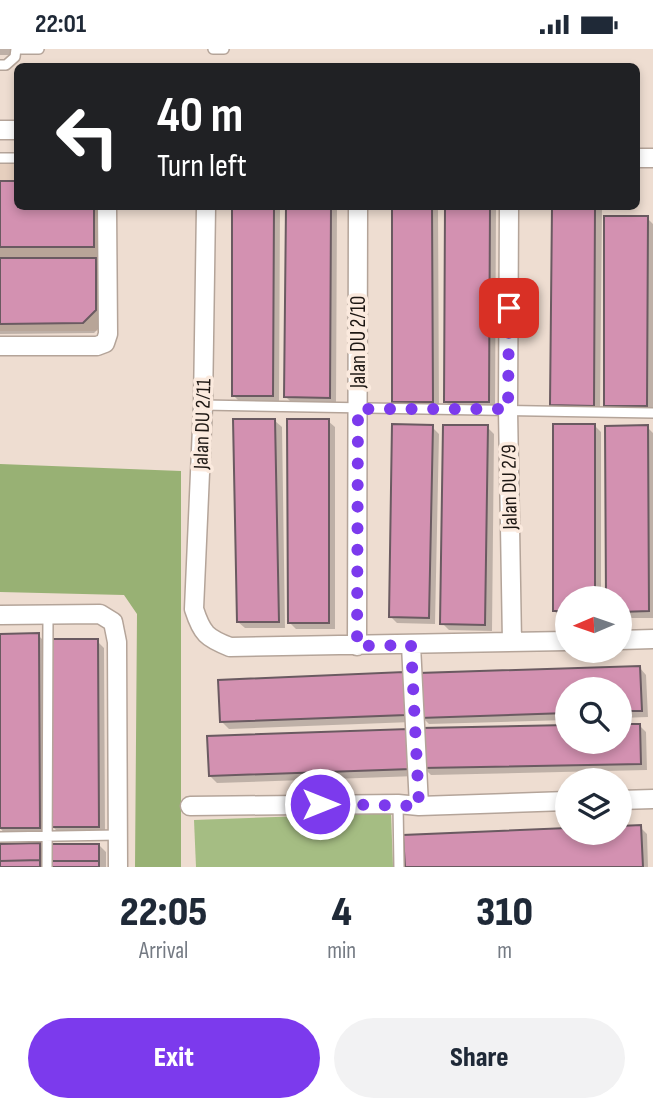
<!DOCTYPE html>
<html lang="en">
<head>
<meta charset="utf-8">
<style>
	:root { --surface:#fff; --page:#f2f2f3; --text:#1f2937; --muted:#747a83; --accent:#7c3aed }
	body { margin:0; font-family:"Sofia Sans Condensed",sans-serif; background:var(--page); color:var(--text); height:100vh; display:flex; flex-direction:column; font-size:26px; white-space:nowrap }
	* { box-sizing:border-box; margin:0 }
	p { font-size:23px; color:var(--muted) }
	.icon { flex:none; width:38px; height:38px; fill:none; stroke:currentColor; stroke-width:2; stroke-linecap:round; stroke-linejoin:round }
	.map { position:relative; height:818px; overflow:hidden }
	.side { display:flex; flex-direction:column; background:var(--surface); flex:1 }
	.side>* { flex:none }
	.guide { position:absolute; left:14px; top:14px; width:626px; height:147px; border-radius:10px; box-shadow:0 4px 10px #0003; background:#202124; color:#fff; overflow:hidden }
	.needle { width:46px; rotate:268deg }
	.controls { position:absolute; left:555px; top:537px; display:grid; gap:14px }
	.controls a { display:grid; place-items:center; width:77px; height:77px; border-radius:50%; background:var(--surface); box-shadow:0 4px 10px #0003; font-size:35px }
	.pin { position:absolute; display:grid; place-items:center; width:60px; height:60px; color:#fff; margin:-30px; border-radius:14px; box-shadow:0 4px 10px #0006 }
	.me { position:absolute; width:77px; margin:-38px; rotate:90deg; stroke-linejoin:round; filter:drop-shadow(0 0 5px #0008) }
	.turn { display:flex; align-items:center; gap:24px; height:147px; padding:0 28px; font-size:32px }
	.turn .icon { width:91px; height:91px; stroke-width:2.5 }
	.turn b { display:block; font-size:49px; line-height:60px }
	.eta { display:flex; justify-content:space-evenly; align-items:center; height:119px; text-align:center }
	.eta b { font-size:42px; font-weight:800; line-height:49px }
	.primary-button { display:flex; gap:14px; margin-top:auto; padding:14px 28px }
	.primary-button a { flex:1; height:80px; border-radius:42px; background:var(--accent); color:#fff; font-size:28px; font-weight:800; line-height:80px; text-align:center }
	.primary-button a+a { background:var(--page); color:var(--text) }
	.status { display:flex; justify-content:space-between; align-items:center; height:49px; padding:0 35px; background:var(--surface); direction:ltr }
	.status svg { height:19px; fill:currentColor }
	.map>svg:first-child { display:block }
	.built { fill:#e6cfbe }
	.green { fill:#a5bd83 }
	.forest { fill:#98b174 }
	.shadow { fill:#0003 }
	.building { fill:#d391b1; stroke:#6a5a61; stroke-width:2 }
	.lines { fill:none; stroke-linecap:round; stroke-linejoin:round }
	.lane-casing { stroke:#b4a499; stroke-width:12 }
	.street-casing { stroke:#b4a499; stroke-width:21 }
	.lane { stroke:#fff; stroke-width:9 }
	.street { stroke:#fff; stroke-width:18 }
	.route { stroke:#7c3aed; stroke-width:12; stroke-dasharray:0 21.6 }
	.labels { text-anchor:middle; stroke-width:7; stroke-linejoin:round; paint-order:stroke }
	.street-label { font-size:21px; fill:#1c1612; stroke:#fbeade }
</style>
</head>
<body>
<div class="status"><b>22:01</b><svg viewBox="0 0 49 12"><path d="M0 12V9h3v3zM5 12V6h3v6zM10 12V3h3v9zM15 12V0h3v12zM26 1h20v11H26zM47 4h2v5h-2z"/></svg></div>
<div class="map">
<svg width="653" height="818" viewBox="0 0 653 818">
	<rect width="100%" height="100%" fill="#eeddd1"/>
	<path class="built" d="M0,115H17L18,158H100L102,282H0Z"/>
	<path class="green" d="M391,764L393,818H196L194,771Z"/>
	<path class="forest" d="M0,415L181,422V818H135L137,565L124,546L0,543Z"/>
	<path class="shadow" d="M0,0H11V6H0Z
		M0,134L18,158H104V208H93L106,221V272L94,284L0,285Z
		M234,158H280L279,354H241L234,347Z
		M287,158H337L336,355H293L286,348Z
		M394,158H438L439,360H401L394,353Z
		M447,158H496L495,359H452L445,352Z
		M554,158H602L600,363L559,362L552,356Z
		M647,169L653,175V363H612L605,356Z
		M275,372L282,378L285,579H245L238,573Z
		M328,372L335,378V580H296L289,573Z
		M594,376L601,383V550H567V568H561L554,562Z
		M432,378L439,385L435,575L397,574L390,567Z
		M487,378L494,385L492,582L449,581L442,574Z
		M647,378L653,384V569H620V550Z
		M0,586H38L45,593L46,785L6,786L0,779Z
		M97,592L104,599L105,784L60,785L53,778Z
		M640,619L646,626L648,668L620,669V640H567V671L429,675L422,668Z
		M411,632L412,673L229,680L222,673Z
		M639,676L646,683L647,721L431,726L424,719L567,678V693H620V677Z
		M409,681L417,727L217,734L210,727Z
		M640,778L647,785L648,818H406L567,781V784H620V779Z
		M0,796H39L46,803V818H0Z
		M99,796L106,803V818H52Z"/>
	<path class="building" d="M0,132H18V158H94V198H0Z
		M232,158H274L273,347H232Z
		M286,158H331L330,349L284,348Z
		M392,158H432L433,353H392Z
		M445,158H490L489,353H444Z
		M552,158H595L594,357L550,356Z
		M604,167H648L647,357H604Z
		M0,209H96V261L83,274L0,275Z
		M233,370H275L279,573H237Z
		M287,370H329V574H288Z
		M392,375L433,376L429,569L389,568Z
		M553,375H595V550H567V562H553Z
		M443,376H488L485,576L440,575Z
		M648,376L649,562L620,563V550H606L605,377Z
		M39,584L40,779H0V585Z
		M51,590H98L99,778H52Z
		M640,617L642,662H620V640H567V664L420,669L419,624Z
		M404,623L406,666L220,673L218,631Z
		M620,675H640L641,715L422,719L421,679L567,676V693H620Z
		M409,680L411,720L209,727L207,687Z
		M641,776L643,818H405L403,786L567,779V784H620V777Z
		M40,794V811L0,812V795Z
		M50,795H99V812H50Z
		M40,811V818H0V812Z
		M50,812H99V818H50Z"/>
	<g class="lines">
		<g class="lane-casing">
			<path id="lane" d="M16,0H39
				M213,0H224
				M0,16H6L15,8L16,0
				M0,109H18
				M203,356L653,364
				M398,755L399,818
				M0,788L118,786
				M47,818L48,565"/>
		</g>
		<g class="street-casing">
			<path id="street" d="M0,81H18
				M637,109H653
				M206,158L203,356L194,560C202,585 207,589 230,598L567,592
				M509,158L508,361L512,593
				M0,297H97L105,294L108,285L107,158
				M0,566L100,565L113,573L117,593L118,818
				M620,591L653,590
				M411,596L419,757
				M357,597L358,158
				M620,751L653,750
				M190,757L398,755L419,757L567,752"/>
		</g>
		<use href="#lane" class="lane"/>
		<use href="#street" class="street"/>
	</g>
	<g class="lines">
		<path class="route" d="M320,755L419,757L411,596L357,597L358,360H508L509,259"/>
	</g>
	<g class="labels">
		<g class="street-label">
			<text transform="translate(358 293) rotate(-90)" y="7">Jalan DU 2/10</text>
			<text transform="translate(202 375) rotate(-88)" y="7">Jalan DU 2/11</text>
			<text transform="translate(509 438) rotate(-91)" y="7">Jalan DU 2/9</text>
		</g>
	</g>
</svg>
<div class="controls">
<a><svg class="needle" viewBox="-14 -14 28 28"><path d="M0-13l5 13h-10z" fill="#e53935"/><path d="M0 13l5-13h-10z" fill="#747a83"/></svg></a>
<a><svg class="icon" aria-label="search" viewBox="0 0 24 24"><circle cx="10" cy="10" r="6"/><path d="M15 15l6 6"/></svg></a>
<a><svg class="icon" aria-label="layers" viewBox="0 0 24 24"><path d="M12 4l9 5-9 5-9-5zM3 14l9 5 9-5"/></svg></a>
</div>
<div class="pin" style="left:509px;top:259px;background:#d93025"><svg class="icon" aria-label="arrive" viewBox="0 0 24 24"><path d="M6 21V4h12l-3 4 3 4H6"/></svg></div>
<svg class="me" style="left:320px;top:755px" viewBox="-20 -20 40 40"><circle r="17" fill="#7c3aed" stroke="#fff" stroke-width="3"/><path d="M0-11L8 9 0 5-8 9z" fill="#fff"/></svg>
<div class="guide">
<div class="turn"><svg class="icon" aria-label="left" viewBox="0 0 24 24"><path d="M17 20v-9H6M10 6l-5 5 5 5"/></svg><div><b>40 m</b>Turn left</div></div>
</div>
</div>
<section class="side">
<div class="eta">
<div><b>22:05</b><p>Arrival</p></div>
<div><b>4</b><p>min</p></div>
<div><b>310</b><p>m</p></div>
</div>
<div class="primary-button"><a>Exit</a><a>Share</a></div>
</section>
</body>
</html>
